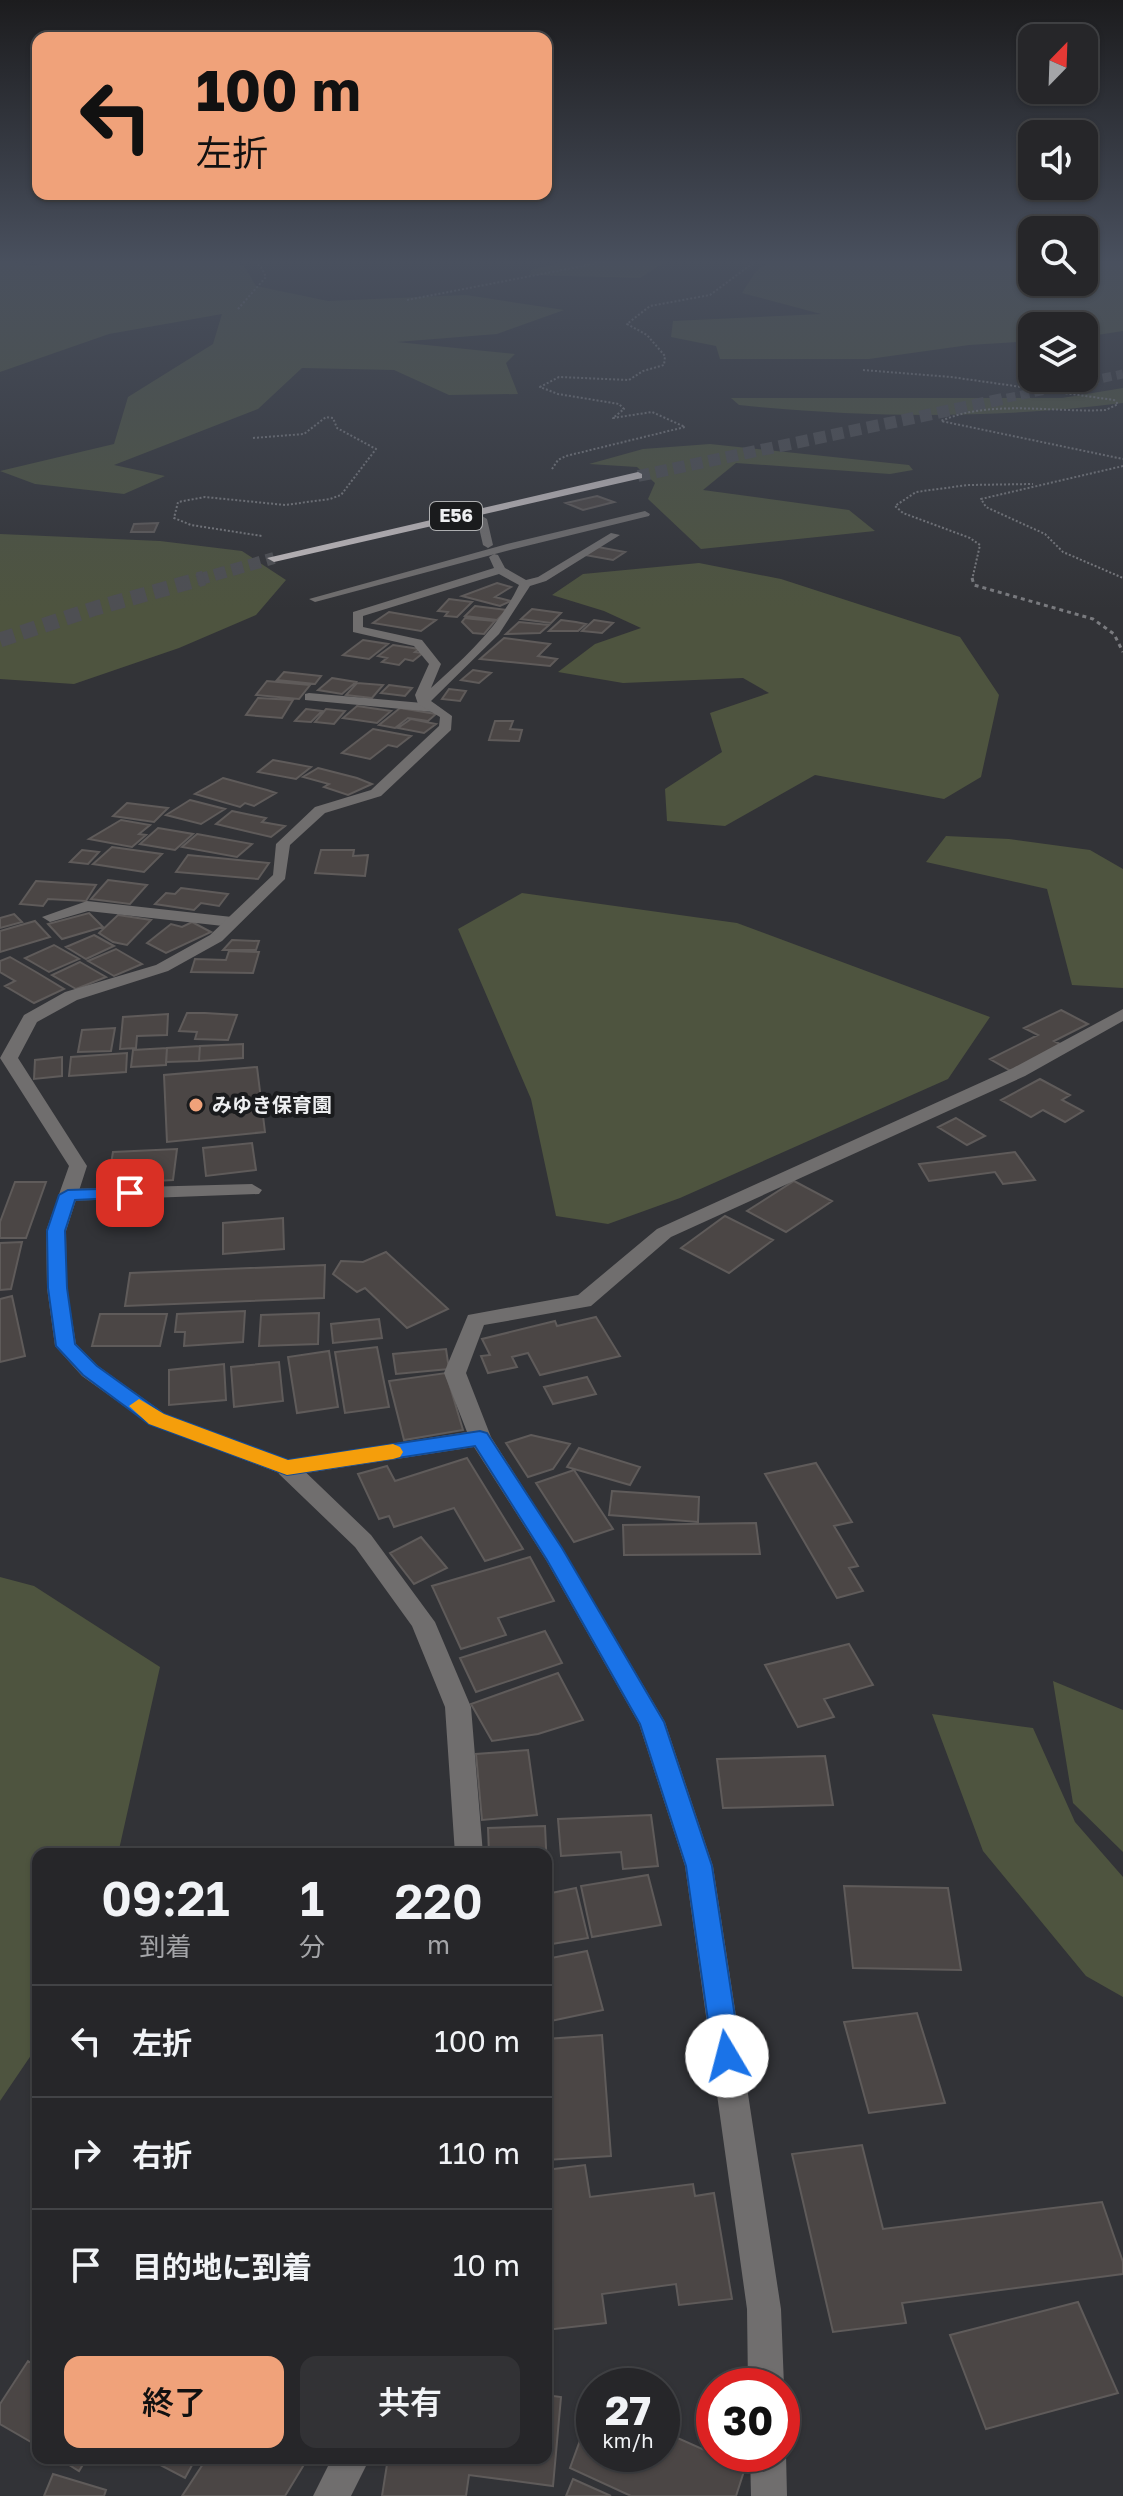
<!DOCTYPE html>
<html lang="ja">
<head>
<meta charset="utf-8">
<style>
	:root { --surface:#262629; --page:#323235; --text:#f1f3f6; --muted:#a4a5a8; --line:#424346; --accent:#f0a27a }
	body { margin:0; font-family:"Golos Text","Noto Sans JP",sans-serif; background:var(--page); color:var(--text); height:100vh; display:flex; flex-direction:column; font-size:30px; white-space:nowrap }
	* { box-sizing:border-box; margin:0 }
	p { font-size:26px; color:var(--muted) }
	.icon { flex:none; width:44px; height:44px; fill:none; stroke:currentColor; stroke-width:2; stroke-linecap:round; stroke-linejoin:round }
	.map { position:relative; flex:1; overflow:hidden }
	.side { position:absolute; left:32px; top:1848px; width:520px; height:616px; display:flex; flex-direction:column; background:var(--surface); border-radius:16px; box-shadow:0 2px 6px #0004,0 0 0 2px var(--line) }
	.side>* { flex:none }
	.guide { position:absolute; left:32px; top:32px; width:520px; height:168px; border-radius:16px; box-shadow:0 2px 6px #0004,0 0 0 2px var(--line); background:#f0a27a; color:#111; overflow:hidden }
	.needle { width:52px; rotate:23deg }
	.controls { position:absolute; left:1018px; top:24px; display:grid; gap:16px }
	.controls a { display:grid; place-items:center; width:80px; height:80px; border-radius:16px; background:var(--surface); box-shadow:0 2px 6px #0004,0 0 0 2px var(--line); font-size:40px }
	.speed { position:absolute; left:576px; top:2368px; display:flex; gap:16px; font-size:40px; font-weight:700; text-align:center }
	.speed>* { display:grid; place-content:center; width:104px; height:104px; border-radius:50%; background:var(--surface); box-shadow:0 2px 6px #0004,0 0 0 2px var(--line); line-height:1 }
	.speed small { font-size:20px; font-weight:400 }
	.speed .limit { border:12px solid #d22; background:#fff; color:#111 }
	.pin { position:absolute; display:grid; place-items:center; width:68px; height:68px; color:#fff; margin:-34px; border-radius:16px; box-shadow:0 4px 12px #0006 }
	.me { position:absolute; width:88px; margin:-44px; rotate:352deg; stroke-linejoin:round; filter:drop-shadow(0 0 6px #0008) }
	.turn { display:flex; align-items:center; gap:28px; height:168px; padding:0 32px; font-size:36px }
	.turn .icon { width:104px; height:104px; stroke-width:2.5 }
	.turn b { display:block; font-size:56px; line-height:68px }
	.eta { display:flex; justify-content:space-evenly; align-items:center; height:136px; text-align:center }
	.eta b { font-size:48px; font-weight:600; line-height:56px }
	.button { display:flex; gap:16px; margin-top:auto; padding:16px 32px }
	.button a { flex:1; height:92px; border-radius:16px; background:var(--accent); color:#111; font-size:32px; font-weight:600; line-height:92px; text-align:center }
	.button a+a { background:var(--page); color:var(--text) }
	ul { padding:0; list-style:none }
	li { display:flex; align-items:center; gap:24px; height:112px; padding:0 32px; border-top:2px solid var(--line) }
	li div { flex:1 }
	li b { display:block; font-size:30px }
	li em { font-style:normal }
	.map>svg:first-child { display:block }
	.green { fill:#4e543f }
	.building { fill:#4b4645; stroke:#5f5b5a; stroke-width:2 }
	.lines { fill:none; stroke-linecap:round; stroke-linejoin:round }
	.motorway-tunnel-far2 { stroke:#4e4f53; stroke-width:9; stroke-dasharray:9 5; stroke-linecap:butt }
	.motorway-tunnel-far1 { stroke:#4e4f53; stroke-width:12; stroke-dasharray:12 6; stroke-linecap:butt }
	.motorway-tunnel { stroke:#4e4f53; stroke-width:15; stroke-dasharray:15 8; stroke-linecap:butt }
	.path-far1 { stroke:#7a7b7f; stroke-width:2; stroke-dasharray:2 2; stroke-linecap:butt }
	.path { stroke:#7a7b7f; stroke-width:3; stroke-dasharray:4 4; stroke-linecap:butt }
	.service { fill:#706e6e; fill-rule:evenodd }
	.minor { fill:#706e6e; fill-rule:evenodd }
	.motorway { fill:#c3bdbf; fill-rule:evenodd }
	.route { fill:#1a73e8; stroke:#114b97; stroke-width:2 }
	.slow { fill:#f59e0b }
	.poi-dot { fill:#f0a27a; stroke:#1a1b1d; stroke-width:3 }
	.labels { text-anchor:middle; stroke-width:8; stroke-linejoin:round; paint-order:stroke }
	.shield { fill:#1a1b1d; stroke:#aeafb1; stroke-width:2 }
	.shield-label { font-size:18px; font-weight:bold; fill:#eeeff1 }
	.poi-label { font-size:20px; font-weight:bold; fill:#eeeff1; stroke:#1a1b1d; text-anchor:start }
</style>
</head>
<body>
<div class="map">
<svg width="1123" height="2496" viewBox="0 0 1123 2496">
	<rect width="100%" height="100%" fill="#323337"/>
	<path class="green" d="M0,260L32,266L60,260H224L244,266L256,286L328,301L466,295L564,310L497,334L397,342L515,354L506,363L518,394L449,395L394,370L302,368L258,409L114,465L165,476L124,494L35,484L0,471L114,444L128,397L213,344L222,314L109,334L0,372Z
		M573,260H668L640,278L530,275L531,270Z
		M772,260H1032V282H1084V260H1123V331L1084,337V326H1032V341L969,345L869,359H720L716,346L671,337L673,321L821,314L742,293L756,271Z
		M1123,388V403C996,419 865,418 739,405L731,398H1062Z
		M710,444L909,465L913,470L890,474L736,463L703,490L849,510L875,531L701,549L648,499L655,483L637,467L589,464L643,449Z
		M0,534L160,541L242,551L286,580L256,615L179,648L74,684L0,679Z
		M699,563L781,579L960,637L999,695L981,777L944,799L815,775L725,826L667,821L665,789L722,752L710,713L769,693L743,678L623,683L558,672L595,644L641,628L604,611L552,595L583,574Z
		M946,836L1009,839L1090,850L1123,869V988L1072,985L1047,889L926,862Z
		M522,893L737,923L990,1017L948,1079L680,1198L608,1224L556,1216L531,1099L458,929Z
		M0,1577L34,1586L160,1667L118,1854H38V2045L0,2101Z
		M1053,1681L1123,1710V1852L1073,1803Z
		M932,1714L1033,1728L1075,1822L1123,1877V1997L1086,1976L983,1851Z"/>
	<path class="building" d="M597,496L614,502L583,510L566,503Z
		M158,523L154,532H131L134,524Z
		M598,547L625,552L613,560L585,555Z
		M497,583L511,587L495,597L511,601L500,606L462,596Z
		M449,599L472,602L457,617L445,616L448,612L438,611Z
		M475,606L507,610L497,620L465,616Z
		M532,609L561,613L551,623L521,619Z
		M389,612L436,620L421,631L373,623Z
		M465,618L473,619L495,621L484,634L473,633L462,622Z
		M561,620L576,622L586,624L578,631H549Z
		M594,620L613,623L602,633L582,631Z
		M519,622L549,625L540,633L506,634Z
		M504,638L550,644L538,656L557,659L550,666L480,659Z
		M363,640L388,644L369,659L343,655Z
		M393,645L419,649L415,652L423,653L413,661L405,659L399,665L382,662L387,658L378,656Z
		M473,670L491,673L479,683L461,680Z
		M284,672L321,676L315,684L277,680Z
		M332,678L356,682L342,694L318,690Z
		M267,681L310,685L299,699L256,695Z
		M357,683L383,685L372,698L346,695Z
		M389,685L412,688L405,696L381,693Z
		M449,689L466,691L460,701L442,699Z
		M258,698L293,700L282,718L246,715Z
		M357,706L391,711L377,723L343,718Z
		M400,708L436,714L428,721L408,718L395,728L379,725Z
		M306,709L322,711L311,722L295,721Z
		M326,709L345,711L334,724L315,722Z
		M411,719L436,724L424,733L398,728Z
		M495,721H513L510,729L522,730L519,741L489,740Z
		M373,729L411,736L397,747L388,745L370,759L342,753Z
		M273,760L311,767L296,779L258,772Z
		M318,768L357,778L372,784L348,795L324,787L329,784L303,777Z
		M223,778L267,790L276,793L254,806L245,803L240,807L195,794Z
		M190,800L225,809L201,824L166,815Z
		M127,803L168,808L154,822L113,816Z
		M232,811L266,818L262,822L285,826L271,837L216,824Z
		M121,820L150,825L139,834L146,835L132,847L89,839Z
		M158,828L193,834L175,850L140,844Z
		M197,834L252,844L237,857L182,847Z
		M112,847L162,854L144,872L93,864Z
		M82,850L99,852L88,864L70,862Z
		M321,850H354L353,856L368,855L365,876L315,873Z
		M188,855L269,863L258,879L176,872Z
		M108,880L147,885L130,904L91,899Z
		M36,881L96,885L86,901L48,899L43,906L20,904Z
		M181,888L228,894L219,906L201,903L194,910L155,904L166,893L175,894Z
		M89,913L103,927L62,939L48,924Z
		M14,914L22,922L0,928V918Z
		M118,915L151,920L127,945L113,942L99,933Z
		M35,921L50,937L0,952V931Z
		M192,922L211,932L166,953L147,943L171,924L182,927Z
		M94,935L114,946L86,959L66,947Z
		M232,940L259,941L256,950H223Z
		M54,945L79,959L49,972L25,958Z
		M116,949L142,964L114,976L88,961Z
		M229,951L259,952L253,973L191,972L195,959L226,960Z
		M10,957L36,972L64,989L34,1003L5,986L15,981L0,972V961Z
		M80,962L106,977L76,989L52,975Z
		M1061,1010L1088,1024L1054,1041L1062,1045L1011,1071L990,1059L1038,1035L1024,1028Z
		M187,1013H205L237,1015L228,1040L195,1039L197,1032L179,1031Z
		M168,1014L167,1035L137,1036L136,1048L120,1049L123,1017Z
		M115,1028L111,1051L78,1052L82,1030Z
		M243,1044V1058L199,1061L200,1046Z
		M200,1046L199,1061L166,1062L167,1048Z
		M167,1048L166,1065L131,1067L133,1050Z
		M127,1053L126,1072L69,1076L71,1057Z
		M62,1057V1076L34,1079L35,1060Z
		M257,1067L265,1132L167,1142L164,1075Z
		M1040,1079L1070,1095L1062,1100L1083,1111L1065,1122L1043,1110L1031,1117L1001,1100Z
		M956,1118L985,1136L967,1145L938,1127Z
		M252,1143L256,1170L206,1176L203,1148Z
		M177,1149L173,1180L134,1182L135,1173L109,1175L113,1152Z
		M1015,1152L1035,1180L1003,1184L995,1172L929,1181L919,1164Z
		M794,1181L832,1201L786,1232L747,1211Z
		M15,1182H46L26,1238H0V1222Z
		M725,1216L773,1240L729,1273L681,1248Z
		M283,1218L284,1249L223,1254V1223Z
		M22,1242L11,1289L0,1290V1243Z
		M386,1252L448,1309L407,1328L365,1288L357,1292L333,1274L341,1261L363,1262Z
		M325,1265L324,1298L125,1306L130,1273Z
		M12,1296L25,1356L0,1362V1299Z
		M245,1311L243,1342L184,1346L185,1332H175L177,1314Z
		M319,1313L318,1344L259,1346L261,1315Z
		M100,1314H167L160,1346H92Z
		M596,1317L620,1356L540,1375L528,1353L512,1357L517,1367L488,1373L481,1356L490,1355L482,1339L555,1321L557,1326Z
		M379,1319L382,1338L333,1343L331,1324Z
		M377,1347L389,1407L345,1413L335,1352Z
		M446,1349L449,1369L396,1374L393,1354Z
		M329,1351L338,1407L297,1413L288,1357Z
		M279,1362L283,1401L234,1407L231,1367Z
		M224,1364L226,1400L169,1405V1370Z
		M446,1373L463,1430L404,1440L389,1381Z
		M587,1377L596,1394L553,1404L544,1387Z
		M531,1435L570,1444L553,1469L528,1477L506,1443Z
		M579,1448L640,1467L630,1485L567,1467Z
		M467,1458L523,1549L485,1561L454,1508L394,1527L389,1516L379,1519L358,1474L387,1466L395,1481Z
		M816,1463L852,1522L834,1526L858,1566L849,1568L863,1591L837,1598L765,1474Z
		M574,1470L613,1529L574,1542L536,1483Z
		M612,1491L699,1497L698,1522L609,1515Z
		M756,1523L760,1554L624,1555L623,1525Z
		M421,1537L447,1568L414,1584L390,1553Z
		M530,1557L554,1601L498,1618L506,1635L461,1649L432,1586Z
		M545,1631L562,1663L476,1692L460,1658Z
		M849,1644L873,1685L824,1699L834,1717L798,1727L765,1665Z
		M558,1673L583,1720L538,1734L492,1741L471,1704Z
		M528,1750L537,1815L482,1820L476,1754Z
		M825,1756L833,1805L723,1808L717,1759Z
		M651,1815L658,1866L623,1869L621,1852L561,1856L558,1819Z
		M545,1826L548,1890H546V1854H489L488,1828Z
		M648,1875L661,1925L592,1937L581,1886Z
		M844,1886L948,1888L961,1970L853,1968Z
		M576,1888L588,1938L546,1945V1894Z
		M587,1951L603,2010L546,2022V1959Z
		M917,2013L945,2103L869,2113L844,2022Z
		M602,2035L611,2156L546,2160V2039Z
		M862,2145L883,2229L1102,2202L1123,2262V2274L902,2303L906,2323L833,2332L792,2154Z
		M585,2165L590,2197L693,2184L695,2196L714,2193L732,2299L679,2305L676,2284L602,2294L606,2323L546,2330V2170Z
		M1078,2302L1118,2393L986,2429L950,2335Z
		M28,2361L36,2366L38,2364V2446L0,2424V2404Z
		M546,2395L561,2397L553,2486L469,2475L466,2496H382L388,2458H546Z
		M594,2402V2454H662V2431L745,2468L736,2496H631L570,2468Z
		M58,2458H87L79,2471Z
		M147,2458H196L185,2478Z
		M207,2458H308L285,2496H182Z
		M53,2474L106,2490L104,2496H44Z
		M573,2479L611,2496H566Z"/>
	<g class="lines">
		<path class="motorway-tunnel-far2" d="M993,401L1123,374"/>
		<path class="motorway-tunnel-far1" d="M638,476L1003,399
			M197,580L274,558"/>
		<path class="motorway-tunnel" d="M0,640L96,608L204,578"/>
		<path class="path-far1" d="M407,300L614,260
			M238,309L266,277L261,267L251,260
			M863,370L951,377L1114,400L1118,404L1106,410C1053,413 991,399 941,421L1123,459
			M253,438L304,434L326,417L333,418L337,428L376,449L341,495L330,499L285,505L205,497L178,502L174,518L191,525L262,536
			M1123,466L981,499L986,507L1045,534L1063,552L1123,578
			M552,469L558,460L566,456L685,427L652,412L613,418L624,409L619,404L558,394L540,387L559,377L629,380L643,371L664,365L665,356L647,335L627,324L650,306L710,295L757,260
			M972,580L980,545L970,538L903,513L895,506L916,492L968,485L1033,484"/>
		<path class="path" d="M972,578L974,585L1093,619L1114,634L1123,652"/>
		<path class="service" d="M645,511L650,514L649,516L514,549L315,602L309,599L507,544Z
			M309,693L434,704L440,708L434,712L305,700V694Z
			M87,901L232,917L240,922L232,927L88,911L50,922L42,917Z
			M252,1184L262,1190L259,1194L68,1201L58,1195L68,1189Z
			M287,1460L295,1462L371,1535L435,1622L471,1707L483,1854H455L445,1707L412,1626L355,1547L279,1474L276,1468L279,1462Z
			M332,2458H370L351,2496H313Z"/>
		<path class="minor" d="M482,516L487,519L493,545L488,548L483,545L477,519Z
			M611,533L620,535L546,581L530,586L499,634L431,701L452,716L451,730L381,796L325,813L290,845L285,879L222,941L168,971L77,1000L37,1022L18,1058L87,1166L66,1231L67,1288L76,1344L98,1366L165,1414L288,1460L467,1432L444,1373L468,1315L578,1295L657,1229L1013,1068L1123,1009V1021L1025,1076L671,1237L591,1306L484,1325L466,1373L491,1437L562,1548L665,1722L713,1866L781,2309L784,2386L782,2390V2386H748L747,2309L685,1866L639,1724L546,1560L474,1447L287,1476L149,1424L82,1376L55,1346L47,1288L46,1231L69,1166L0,1058L24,1015L65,992L156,965L210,935L273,875L276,844L315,807L371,790L439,726L440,717L418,704L415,695L429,664L414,646L353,632V612L494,568L489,557L494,554L498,555L505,568L526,580L538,577ZM499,574L519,585C499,627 465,657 431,688L441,664L422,640L363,627V616Z
			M782,2444L786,2454L787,2496H751L750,2454H782Z"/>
		<path class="motorway" d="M638,472L642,474V478L274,562L267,558Z"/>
	</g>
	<linearGradient id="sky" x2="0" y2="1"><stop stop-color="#1c1c1e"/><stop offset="0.43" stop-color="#49505e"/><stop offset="1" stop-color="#49505e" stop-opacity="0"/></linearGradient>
	<rect width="1123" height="609" fill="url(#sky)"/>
	<path class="route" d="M130,1188L138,1193L136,1197L75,1200L65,1231L67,1288L75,1344L97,1366L164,1414L288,1460L480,1431L487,1433L562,1548L664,1722L712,1866L741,2056L737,2065L727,2069L717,2065L713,2056L686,1866L640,1724L547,1560L475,1446L287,1475L149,1424L83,1375L56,1346L48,1288L47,1231L59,1195L68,1190Z"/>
	<path class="slow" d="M139,1399L164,1414L288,1460L393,1444L400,1447L403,1452L400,1457L393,1459L287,1475L149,1424L129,1406Z"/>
	<circle class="poi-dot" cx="196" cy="1105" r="8"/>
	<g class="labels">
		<rect class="shield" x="430" y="502" width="52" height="28" rx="6"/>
		<g class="shield-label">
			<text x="456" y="522">E56</text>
		</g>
		<g class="poi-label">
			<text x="212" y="1112">みゆき保育園</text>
		</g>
	</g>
</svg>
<div class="controls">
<a><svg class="needle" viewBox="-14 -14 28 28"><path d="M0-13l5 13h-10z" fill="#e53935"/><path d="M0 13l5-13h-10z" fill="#a4a5a8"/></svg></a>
<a><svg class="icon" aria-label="sound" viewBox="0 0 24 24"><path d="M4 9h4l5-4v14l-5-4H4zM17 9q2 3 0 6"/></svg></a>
<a><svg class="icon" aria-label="search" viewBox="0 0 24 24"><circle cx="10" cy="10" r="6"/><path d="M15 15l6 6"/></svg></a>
<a><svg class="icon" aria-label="layers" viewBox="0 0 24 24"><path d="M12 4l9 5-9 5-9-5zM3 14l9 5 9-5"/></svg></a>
</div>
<div class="speed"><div>27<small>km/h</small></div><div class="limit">30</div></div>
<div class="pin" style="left:130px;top:1193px;background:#d93025"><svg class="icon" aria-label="arrive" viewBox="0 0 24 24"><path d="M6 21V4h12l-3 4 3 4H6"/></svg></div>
<svg class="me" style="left:727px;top:2056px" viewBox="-20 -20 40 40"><circle r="19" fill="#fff"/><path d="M0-13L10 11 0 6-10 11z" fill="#1a73e8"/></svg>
<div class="guide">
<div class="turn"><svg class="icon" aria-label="left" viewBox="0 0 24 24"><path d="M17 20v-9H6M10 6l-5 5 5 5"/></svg><div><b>100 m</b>左折</div></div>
</div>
<section class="side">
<div class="eta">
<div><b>09:21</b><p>到着</p></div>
<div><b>1</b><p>分</p></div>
<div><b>220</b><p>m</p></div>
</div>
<ul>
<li><svg class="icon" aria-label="left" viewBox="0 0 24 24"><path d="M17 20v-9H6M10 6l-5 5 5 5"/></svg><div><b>左折</b></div><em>100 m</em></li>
<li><svg class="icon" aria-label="right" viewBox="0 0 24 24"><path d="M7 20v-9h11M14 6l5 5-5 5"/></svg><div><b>右折</b></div><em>110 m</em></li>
<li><svg class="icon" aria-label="arrive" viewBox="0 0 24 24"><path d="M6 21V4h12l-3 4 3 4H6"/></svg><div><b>目的地に到着</b></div><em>10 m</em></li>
</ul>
<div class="button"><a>終了</a><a>共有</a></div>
</section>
</div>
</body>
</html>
